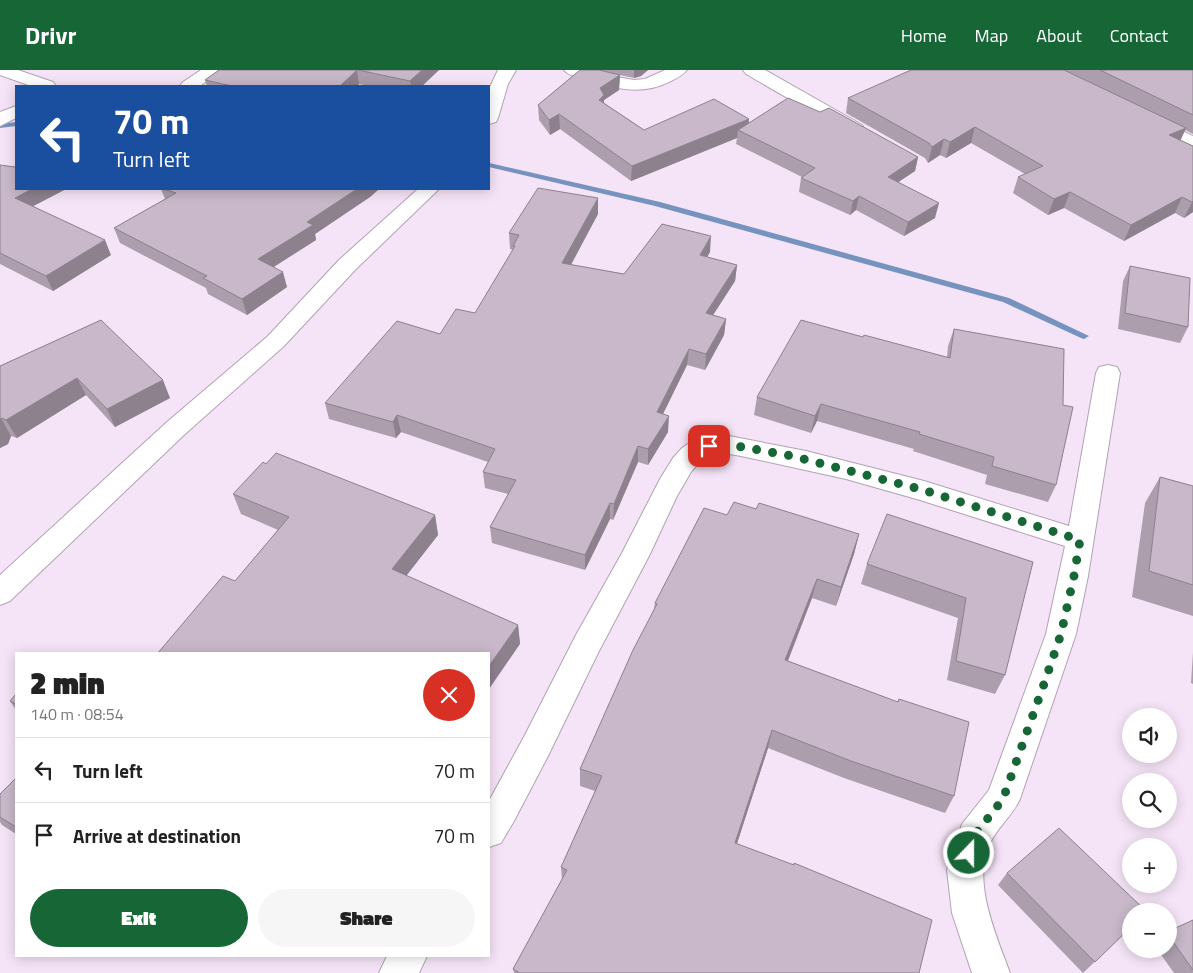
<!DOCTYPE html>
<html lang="en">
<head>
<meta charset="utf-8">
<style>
	:root { --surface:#fff; --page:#f6f6f6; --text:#222; --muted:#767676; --line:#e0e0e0; --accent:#166636 }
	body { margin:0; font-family:"Titillium Web",sans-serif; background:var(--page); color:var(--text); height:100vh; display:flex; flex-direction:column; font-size:19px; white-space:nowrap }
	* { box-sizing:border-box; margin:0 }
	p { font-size:16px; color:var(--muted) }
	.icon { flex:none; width:28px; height:28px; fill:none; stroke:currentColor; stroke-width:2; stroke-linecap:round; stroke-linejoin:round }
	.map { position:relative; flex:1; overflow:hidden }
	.drawer { position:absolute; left:15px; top:582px; width:475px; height:305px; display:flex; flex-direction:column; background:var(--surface); border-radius:0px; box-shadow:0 2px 12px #0003 }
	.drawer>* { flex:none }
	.guide { position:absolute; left:15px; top:15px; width:475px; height:105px; border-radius:0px; box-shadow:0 2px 12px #0003; background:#1a4fa0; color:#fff; overflow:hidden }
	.buttons { position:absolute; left:1122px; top:638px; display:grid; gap:10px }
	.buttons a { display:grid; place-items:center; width:55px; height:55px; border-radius:50%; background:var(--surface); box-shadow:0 2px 12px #0003; font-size:25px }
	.pin { position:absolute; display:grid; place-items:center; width:42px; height:42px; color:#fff; margin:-21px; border-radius:10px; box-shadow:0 2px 8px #0006 }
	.me { position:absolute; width:55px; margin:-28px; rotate:22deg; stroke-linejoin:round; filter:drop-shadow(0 0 4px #0008) }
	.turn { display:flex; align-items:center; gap:18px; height:105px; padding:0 15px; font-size:22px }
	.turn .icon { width:65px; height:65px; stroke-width:2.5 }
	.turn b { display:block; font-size:35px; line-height:42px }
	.round { display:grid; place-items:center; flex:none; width:52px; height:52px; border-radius:26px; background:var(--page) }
	.overview { display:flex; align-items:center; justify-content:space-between; height:85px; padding:0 15px }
	h1 { font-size:30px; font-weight:800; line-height:38px }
	.button { display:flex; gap:10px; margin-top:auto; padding:10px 15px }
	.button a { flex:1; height:58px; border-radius:30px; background:var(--accent); color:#fff; font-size:20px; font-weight:800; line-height:58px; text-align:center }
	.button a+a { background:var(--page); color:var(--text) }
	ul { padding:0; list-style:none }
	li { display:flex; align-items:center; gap:15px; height:65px; padding:0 15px; border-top:1px solid var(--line) }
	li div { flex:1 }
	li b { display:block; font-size:19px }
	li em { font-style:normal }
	header { display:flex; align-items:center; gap:30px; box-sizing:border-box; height:70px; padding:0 25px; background:var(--accent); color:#fff }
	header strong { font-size:24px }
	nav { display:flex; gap:28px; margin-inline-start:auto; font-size:18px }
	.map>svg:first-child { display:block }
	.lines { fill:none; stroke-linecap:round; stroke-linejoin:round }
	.stream { fill:#7593be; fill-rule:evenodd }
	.street-casing { stroke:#b2a2b3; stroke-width:2 }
	.street { fill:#fff; fill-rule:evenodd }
	.wall { fill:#ac9ead }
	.shaded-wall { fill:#8c818d }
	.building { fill:#c8b8c9; stroke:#8c818d }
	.route { stroke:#166636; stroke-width:9; stroke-dasharray:0 16.2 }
</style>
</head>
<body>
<header>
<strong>Drivr</strong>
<nav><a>Home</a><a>Map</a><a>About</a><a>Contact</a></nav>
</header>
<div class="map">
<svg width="1193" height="903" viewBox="0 0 1193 903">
	<rect width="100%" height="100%" fill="#f5e4f7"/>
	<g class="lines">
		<path class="stream" d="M16,52V56L0,58V54Z
			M489,93L660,132L1009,228L1089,266L1084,269L1081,268L1003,232L655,136L489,97Z"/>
		<g class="street-casing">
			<path id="street" d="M0,0H18L53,12L56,16H31L0,5Z
				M201,0H222L200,16H180L183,12Z
				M498,0H516L508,14L498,48L496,52L489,54V19Z
				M564,0H591L616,7L634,10L645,9L665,0H687C683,5 677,8 671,11C642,26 614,19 585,9C578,7 569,6 564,0Z
				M743,0H765L862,55L864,59L862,63L855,65L848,63L746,4Z
				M16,36V48L0,56V42Z
				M1148,46L1193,66V79L1141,56L1139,52L1141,48Z
				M418,119H439L355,200L284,276L185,364L10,531L0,535V505L167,352L268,266L339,190Z
				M1108,295L1117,297L1120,303L1088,506L1076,564L1020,729C1012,746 998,757 990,773C971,811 997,867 1010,903H972L952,843L947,800L962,754L989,720L1046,564L1065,476L920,430L846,409L741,386L724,383L709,384L700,391L691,402L677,426L650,484L598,583L548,686L514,751L501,773L489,777V731L525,665L576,565L622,483L660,409L673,388L682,378L691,372L708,366L724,365L806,381L924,411L1069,456L1096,303L1099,297Z
				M387,886H427L419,903H379Z"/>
		</g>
		<use href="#street" class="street"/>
	</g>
	<path class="wall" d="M219,0H439L422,16H368L359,14L358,16H207L205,10Z
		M580,0H648L641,6L634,8L605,2L620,5L619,20L604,30V33L644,60L749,49V53L918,87L915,101L898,112L935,148L904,166L856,140L850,145L799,122L801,108L802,107L736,74L737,68L631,111L560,59L550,65L539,50L538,35Z
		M1064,0H1193V64L1185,60L1180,70L1193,76V142L1184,148L1175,143L1124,171L1064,138L1048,145L1013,123L1018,107L1025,104L971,73L946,88L940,85L928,93L925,88L846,43L848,28Z
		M0,95L15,97L66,119L33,136L111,185L53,221L0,194Z
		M161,119H379L370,127L315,164L316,170L274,197L287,217L247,245L208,224L206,218L120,173L114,158L165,129Z
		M598,144L570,195L624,204L710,182L707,187L737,195L735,211L713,245L726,249L724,265L705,300L687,295L663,344L668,362L648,395L638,392L613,450L610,449L585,500L492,473L490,457L508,424L485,418L483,402L488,392L401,362L396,368L329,349L325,333L475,243L513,180L510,179L509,163Z
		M1130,196L1188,257L1180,273L1118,259L1123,211Z
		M101,250L170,328L115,357L86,325L17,368L11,366L8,374L0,378V296Z
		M954,259L1056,415L1048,432L985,414L987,405L913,381L914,379L817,351L811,363L754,345L757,327L863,267L947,287L948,276Z
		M266,394L435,445L438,465L406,506L518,555L520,574L235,511L278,460L241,444L233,424Z
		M1160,407L1193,416V546L1132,527L1145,433Z
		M756,439L859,464L854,484L836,536L812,528L788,591L897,632L899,629L954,726L945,743L844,708L768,678L737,773L919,903H514L513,899L562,810L561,797L595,721L580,716V699L654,539L655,533L727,445Z
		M1033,492L1005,605L995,624L947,610L958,548L861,514L867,494Z
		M1193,582V614L1191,613Z
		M16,624V640L10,631Z
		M16,708V764L2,755L0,752V724Z
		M1007,803L1131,857L1083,903L998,815Z
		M1193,850V903H1174L1157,879H1169V861Z"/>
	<path class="shaded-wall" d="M357,0L359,14L358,16H340Z
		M422,0H439L422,16H411L410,11Z
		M634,0H648L641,6L634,8Z
		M620,5L619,20L604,30V40L599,45L600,18Z
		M559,44L560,59L550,65L549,50Z
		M749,49L747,64L738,60L737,68L631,111L632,96Z
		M975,57L971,73L946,88L950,72Z
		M1186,58L1179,74L1169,65Z
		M944,69L940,85L928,93L932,77Z
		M918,87L915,101L885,121L888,107Z
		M32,119H66L22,142L15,128Z
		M357,119H379L370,127L315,164L316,170L262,204L258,189L307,152Z
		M1070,122L1064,138L1048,145L1054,129Z
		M859,126L856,140L850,145L853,131Z
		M1182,127L1175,143L1124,171L1131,155Z
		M598,128V144L563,210L562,193Z
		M1193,131V142L1184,148L1192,132Z
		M939,133L935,148L904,166L908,152Z
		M711,166L710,182L699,201L700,185Z
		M105,170L111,185L53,221L46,206Z
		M737,195L735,211L704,259L706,243Z
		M283,202L287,217L247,245L242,229Z
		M726,249L724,265L705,300L706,284Z
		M689,279L687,295L656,358L657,342Z
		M77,308L86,325L17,368L6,350Z
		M163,310L170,328L115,357L107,339Z
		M821,334L817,351L811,363L815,346Z
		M397,345L401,362L396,368L393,352Z
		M669,346L668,362L648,395V379Z
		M1,348L11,366L8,374L0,378V350Z
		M638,376V392L613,450L614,434Z
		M610,433V449L585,500V485Z
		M435,445L438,465L396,519L392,499Z
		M859,464L854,484L836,536L841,517Z
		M817,509L812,528L781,608L785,590Z
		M518,555L520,574L489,619V596Z
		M772,660L768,678L732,789L735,773Z"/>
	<path class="building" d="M219,0H357L340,16H232L205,10Z
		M358,0H422L410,11Z
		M580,0H599L620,5L600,18L604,25L599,30L644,60L714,29L749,49L632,96L559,44L549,50L538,35Z
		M911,0H1064L1186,58L1169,65L1193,76V131L1192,132L1182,127L1131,155L1070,122L1054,129L1018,107L1043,96L975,57L950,72L944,69L932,77L929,73L848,28Z
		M1100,0H1193V45Z
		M788,28L820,42L829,38L918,87L888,107L939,133L908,152L859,126L853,131L801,108L815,98L738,60Z
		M0,95L15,97L16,96V119H32L15,128L105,170L46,206L0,183Z
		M538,118L598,128L562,193L624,204L662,154L711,166L700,185L737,195L706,243L726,249L706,284L689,279L657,342L669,346L648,379L638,376L614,434L610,433L585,485L490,457L516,410L483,402L495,379L397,345L393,352L325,333L397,251L440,264L456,239L475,243L515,176H513L519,165L509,163Z
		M164,119H357L307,152L313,155L258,189L283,202L242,229L203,208L207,206L114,158L176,123Z
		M1130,196L1190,208L1188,257L1125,243Z
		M101,250L163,310L107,339L77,308L6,350L1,348L0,350V296Z
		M801,250L863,267L864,265L950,288L954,259L1064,279L1063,335L1073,337L1056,415L992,396L994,387L919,364L920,362L821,334L815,346L757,327Z
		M276,383L435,445L392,499L518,555L489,596V584H157L223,506L235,511L289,447L233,424L263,392L266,394Z
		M1160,407L1193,416V515L1149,501Z
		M734,432L756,439L759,433L859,464L841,517L817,509L785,590L898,632L899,629L969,652L954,726L851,691L772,660L735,773L794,795V793L932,850L919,903H520L513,899L567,800L561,797L602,706L580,699L633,580L657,534L655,533L704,438L727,445Z
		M887,444L1033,492L1005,605L956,591L966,528L867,494Z
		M16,624V634L10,631Z
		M16,708V757L0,747V724Z
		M1059,758L1146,841H1131V857L1095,892L1007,803Z
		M1193,850V900L1169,866V861Z"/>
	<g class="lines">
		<path class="route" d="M709,376L720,373L792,386L920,419L1080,470L1074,506L1061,564L1044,614L1003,729L974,766L969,783"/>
	</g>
</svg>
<div class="buttons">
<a><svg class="icon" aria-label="sound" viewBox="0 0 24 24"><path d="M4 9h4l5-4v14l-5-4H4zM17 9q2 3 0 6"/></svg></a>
<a><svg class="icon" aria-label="search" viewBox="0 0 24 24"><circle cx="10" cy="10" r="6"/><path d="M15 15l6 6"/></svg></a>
<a>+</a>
<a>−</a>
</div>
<div class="pin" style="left:709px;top:376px;background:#d93025"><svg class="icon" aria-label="arrive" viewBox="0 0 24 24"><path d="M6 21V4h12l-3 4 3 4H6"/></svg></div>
<svg class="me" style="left:969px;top:783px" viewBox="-20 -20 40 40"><circle r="17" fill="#166636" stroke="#fff" stroke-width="3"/><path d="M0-11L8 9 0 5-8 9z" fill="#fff"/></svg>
<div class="guide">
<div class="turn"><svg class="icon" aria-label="left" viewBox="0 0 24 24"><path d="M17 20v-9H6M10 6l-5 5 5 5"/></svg><div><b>70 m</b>Turn left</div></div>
</div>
<section class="drawer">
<div class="overview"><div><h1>2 min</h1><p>140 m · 08:54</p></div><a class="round" style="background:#d93025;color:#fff"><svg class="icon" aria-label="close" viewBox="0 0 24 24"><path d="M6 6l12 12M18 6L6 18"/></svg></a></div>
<ul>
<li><svg class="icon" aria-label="left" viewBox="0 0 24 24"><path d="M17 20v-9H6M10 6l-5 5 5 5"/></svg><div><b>Turn left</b></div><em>70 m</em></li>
<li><svg class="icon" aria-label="arrive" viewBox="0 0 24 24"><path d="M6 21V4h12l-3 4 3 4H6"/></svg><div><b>Arrive at destination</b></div><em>70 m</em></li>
</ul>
<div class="button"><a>Exit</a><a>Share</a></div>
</section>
</div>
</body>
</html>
